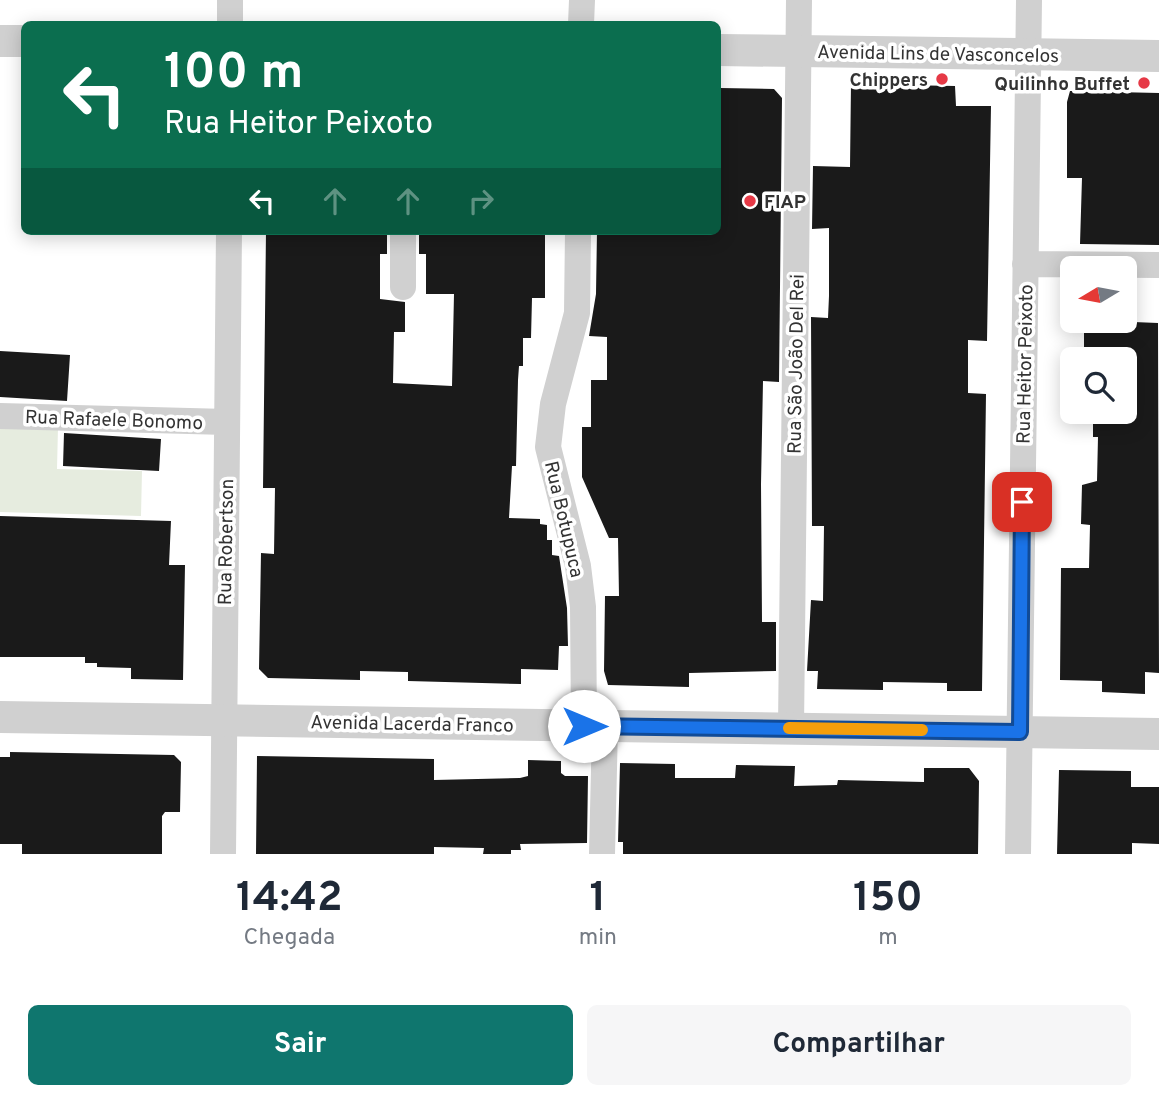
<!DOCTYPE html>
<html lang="pt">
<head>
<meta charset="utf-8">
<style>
	:root { --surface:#fff; --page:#f6f6f7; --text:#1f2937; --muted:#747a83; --accent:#0f766e }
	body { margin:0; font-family:Overpass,sans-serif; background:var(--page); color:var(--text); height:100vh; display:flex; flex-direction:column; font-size:26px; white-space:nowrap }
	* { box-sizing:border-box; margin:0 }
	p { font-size:23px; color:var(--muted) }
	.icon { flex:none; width:38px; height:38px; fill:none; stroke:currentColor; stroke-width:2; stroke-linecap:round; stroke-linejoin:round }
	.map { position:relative; height:854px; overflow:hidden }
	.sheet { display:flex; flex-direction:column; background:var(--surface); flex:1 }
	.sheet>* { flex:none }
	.guide { position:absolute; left:21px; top:21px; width:700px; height:214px; border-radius:10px; box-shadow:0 4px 18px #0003; background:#0b6e4f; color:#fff; overflow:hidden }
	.needle { width:46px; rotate:260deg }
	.controls { position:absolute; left:1060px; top:256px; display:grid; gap:14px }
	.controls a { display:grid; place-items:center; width:77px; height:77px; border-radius:10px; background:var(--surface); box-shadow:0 4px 18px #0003; font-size:35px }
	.pin { position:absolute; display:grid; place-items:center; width:60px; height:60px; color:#fff; margin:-30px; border-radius:14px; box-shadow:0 4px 10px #0006 }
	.me { position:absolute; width:77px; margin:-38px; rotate:90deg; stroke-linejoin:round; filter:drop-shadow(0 0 5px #0008) }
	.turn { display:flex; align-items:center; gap:24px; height:147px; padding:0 28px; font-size:32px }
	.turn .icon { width:91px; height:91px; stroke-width:2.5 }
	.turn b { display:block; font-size:49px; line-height:60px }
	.lanes { display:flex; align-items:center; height:66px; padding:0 28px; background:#0003; justify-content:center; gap:35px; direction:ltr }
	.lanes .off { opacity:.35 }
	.eta { display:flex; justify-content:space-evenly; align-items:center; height:119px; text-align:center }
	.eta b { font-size:42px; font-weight:700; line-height:49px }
	.cta { display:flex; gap:14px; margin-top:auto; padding:14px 28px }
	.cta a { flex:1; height:80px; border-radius:10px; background:var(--accent); color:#fff; font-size:28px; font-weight:700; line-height:80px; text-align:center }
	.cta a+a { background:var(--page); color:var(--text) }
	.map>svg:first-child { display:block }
	.green { fill:#e6ecdf }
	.building { fill:#1a1a1a }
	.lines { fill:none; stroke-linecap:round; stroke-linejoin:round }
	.minor { stroke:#d0d0d0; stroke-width:26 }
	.tertiary { stroke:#d0d0d0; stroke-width:32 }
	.route-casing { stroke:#114b97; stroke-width:18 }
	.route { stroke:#1a73e8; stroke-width:12 }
	.slow { stroke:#f59e0b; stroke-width:12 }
	.poi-dot { fill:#e63946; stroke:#fff; stroke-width:2.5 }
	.labels { text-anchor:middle; stroke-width:7; stroke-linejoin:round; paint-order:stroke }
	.street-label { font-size:19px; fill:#333; stroke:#fff }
	.poi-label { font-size:19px; font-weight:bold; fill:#333; stroke:#fff; text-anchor:end }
</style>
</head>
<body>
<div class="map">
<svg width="1159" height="854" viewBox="0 0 1159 854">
	<rect width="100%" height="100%" fill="#fff"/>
	<path class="green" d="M0,426L58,427L57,469L142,471L141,516L0,512Z"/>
	<path class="building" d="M851,84L955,86L956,106H991L987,341L968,340V393L986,394L982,691H947V683L883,682V690L817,689L818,671H807L811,600L823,601L824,526H812L811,317L828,318L829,296V228L812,229L813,166L850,167Z
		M720,88L774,89L782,98L779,382L763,381L761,484L762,622H776V671L689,673V687L608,685L604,671L605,596H619L618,538H609L582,477V427H591V380H607V337L589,336L596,294L597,231H718Z
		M1070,91L1159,93V245L1080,244L1082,178H1067V102Z
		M266,231H387V254H380V299L405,302V332H394L393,383L452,386L454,294H426V254H419V231H545V298H532L531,338H523V366H519L518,380L516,466H512L509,518L540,519V524L547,525V540H552V555L559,556L567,608L568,646H559L558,670L521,669V684L408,681V672L360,671V680L268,678L259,669L261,553L274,554L275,488H263Z
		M1084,320L1158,323L1159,673L1145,672V694L1102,692V681L1060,680L1061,568H1089L1090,525L1081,524L1082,485L1097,481L1098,437H1093V411H1125V351L1084,350Z
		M0,351L70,355L67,401L0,397Z
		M64,433L161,439L159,471L63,466Z
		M0,516L171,521L169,565H185L183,680L131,679V668L97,667V663H85V657H0Z
		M10,752L174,755L181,762L180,812H165L162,816V854H22V844H0V757H10Z
		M257,756L434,759V780L520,778L528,776V760L561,761V773L565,776H588L587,843L520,844L521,850H511V854H483L484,848L434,847V854H256Z
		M620,763L675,764V778H735L736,765L795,766L794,786L837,785L838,780L924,782V768H969L979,781L978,854H623V842H618Z
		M1059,770L1131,771V787H1159V844L1132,843V854H1057Z"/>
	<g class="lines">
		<path class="minor" d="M230,0V24
			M581,24L582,0
			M403,231V287
			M578,231L577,313L553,404L548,447L578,566L583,607L584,726
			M1025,264L1159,265
			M0,416L227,422
			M791,728L799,0
			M223,854L229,231
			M602,854L605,726
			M1018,854L1029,0"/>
		<path class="tertiary" d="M0,41H24
			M718,50L1159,56
			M0,717L1159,734"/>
	</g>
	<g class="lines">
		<g class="route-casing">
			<path id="route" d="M584,726L1020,732L1022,502"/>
		</g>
		<use href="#route" class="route"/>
		<path class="slow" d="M789,728L922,730"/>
	</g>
	<g class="poi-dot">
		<circle cx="942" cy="79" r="7"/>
		<circle cx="1144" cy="83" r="7"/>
		<circle cx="750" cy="201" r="7"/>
	</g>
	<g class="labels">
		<g class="street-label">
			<text transform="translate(938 53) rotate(1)" y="7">Avenida Lins de Vasconcelos</text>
			<text transform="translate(795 364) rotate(-89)" y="7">Rua São João Del Rei</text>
			<text transform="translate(1024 364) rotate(-89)" y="7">Rua Heitor Peixoto</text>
			<text transform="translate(114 419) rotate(2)" y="7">Rua Rafaele Bonomo</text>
			<text transform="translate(565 519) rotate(77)" y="7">Rua Botupuca</text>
			<text transform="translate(225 542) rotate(-89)" y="7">Rua Robertson</text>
			<text transform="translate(412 723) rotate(1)" y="7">Avenida Lacerda Franco</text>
		</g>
		<g class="poi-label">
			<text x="928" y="86">Chippers</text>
			<text x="1130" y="90">Quilinho Buffet</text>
			<text x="764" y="208" text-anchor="start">FIAP</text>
		</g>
	</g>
</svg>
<div class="controls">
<a><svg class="needle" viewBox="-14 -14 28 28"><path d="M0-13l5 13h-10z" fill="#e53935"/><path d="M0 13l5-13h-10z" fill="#747a83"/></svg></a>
<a><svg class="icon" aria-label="search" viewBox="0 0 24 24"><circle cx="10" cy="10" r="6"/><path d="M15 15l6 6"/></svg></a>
</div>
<div class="pin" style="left:1022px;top:502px;background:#d93025"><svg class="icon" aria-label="arrive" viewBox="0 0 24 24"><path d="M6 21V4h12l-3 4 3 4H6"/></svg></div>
<svg class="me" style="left:584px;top:726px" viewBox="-20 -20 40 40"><circle r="19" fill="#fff"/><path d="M0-13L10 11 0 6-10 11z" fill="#1a73e8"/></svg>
<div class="guide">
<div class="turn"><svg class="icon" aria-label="left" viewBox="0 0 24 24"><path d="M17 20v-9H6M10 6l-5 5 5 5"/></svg><div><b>100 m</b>Rua Heitor Peixoto</div></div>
<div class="lanes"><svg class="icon" aria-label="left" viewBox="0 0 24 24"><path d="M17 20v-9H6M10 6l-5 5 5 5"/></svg><svg class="icon off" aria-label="ahead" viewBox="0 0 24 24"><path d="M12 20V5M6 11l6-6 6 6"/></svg><svg class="icon off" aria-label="ahead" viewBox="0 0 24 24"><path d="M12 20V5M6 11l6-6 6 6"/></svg><svg class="icon off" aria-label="right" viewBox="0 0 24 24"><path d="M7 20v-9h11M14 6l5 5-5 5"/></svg></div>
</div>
</div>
<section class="sheet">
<div class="eta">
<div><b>14:42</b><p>Chegada</p></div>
<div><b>1</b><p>min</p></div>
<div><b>150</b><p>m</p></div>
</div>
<div class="cta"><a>Sair</a><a>Compartilhar</a></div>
</section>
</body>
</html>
